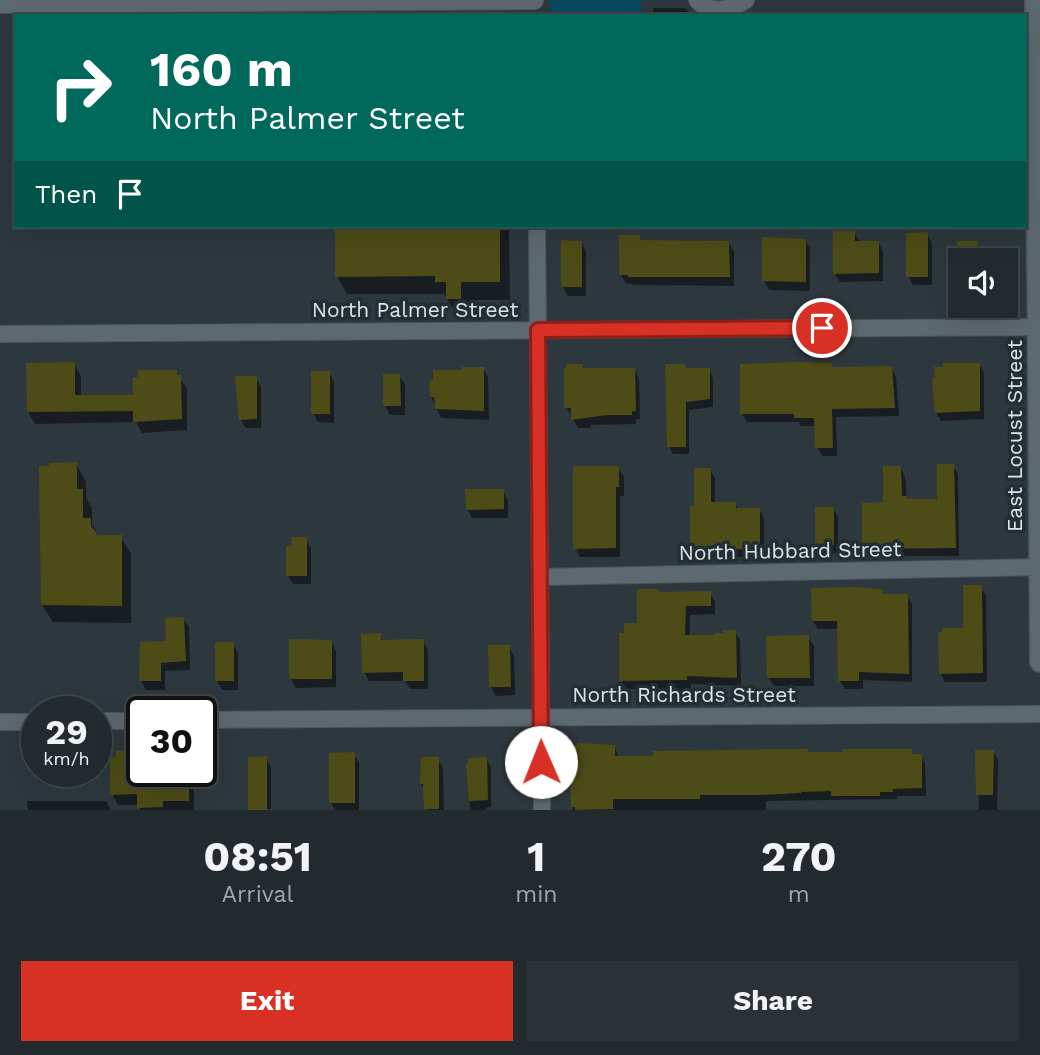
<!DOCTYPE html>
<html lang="en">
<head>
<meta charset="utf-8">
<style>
	:root { --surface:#222a2e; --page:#2a3236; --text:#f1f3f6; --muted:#a2a7aa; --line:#3f464a; --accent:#d93025 }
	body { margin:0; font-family:"Work Sans",sans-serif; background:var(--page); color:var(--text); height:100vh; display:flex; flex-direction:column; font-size:26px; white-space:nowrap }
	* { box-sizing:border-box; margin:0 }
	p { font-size:23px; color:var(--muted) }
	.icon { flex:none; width:38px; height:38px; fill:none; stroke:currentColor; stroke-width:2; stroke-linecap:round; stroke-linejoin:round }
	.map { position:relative; height:810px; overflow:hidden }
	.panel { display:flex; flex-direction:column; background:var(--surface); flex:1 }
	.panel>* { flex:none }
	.guide { position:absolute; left:14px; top:14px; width:1013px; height:214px; border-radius:0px; box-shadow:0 7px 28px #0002,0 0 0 2px var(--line); background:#00695c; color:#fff; overflow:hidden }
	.fabs { position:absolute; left:948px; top:248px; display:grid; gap:14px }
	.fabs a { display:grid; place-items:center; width:70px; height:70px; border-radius:0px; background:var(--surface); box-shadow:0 7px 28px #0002,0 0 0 2px var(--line); font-size:35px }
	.speed { position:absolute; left:21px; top:696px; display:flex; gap:14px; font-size:35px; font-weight:700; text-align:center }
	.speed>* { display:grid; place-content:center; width:91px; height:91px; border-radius:50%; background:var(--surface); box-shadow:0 7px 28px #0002,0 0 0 2px var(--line); line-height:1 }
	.speed small { font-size:18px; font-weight:400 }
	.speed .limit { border:4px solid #111; border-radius:10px; background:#fff; color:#111 }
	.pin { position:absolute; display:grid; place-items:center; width:60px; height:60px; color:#fff; margin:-30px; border:4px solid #fff; border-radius:50%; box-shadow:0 2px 7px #0007 }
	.me { position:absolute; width:77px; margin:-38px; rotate:359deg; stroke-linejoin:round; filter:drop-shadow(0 0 5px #0008) }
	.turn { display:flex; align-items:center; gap:24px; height:147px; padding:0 21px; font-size:32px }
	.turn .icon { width:91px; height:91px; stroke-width:2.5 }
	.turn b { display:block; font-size:49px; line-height:60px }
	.then { display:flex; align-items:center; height:66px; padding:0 21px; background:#0003; gap:14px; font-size:26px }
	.eta { display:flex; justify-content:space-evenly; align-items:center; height:119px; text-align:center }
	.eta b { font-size:42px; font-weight:700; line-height:49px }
	.action { display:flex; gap:14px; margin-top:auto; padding:14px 21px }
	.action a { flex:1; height:80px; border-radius:0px; background:var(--accent); color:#fff; font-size:28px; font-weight:700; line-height:80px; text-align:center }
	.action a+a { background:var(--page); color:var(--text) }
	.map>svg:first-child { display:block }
	.green { fill:#084860 }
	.shadow { fill:#0007 }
	.building { fill:#4d4c17 }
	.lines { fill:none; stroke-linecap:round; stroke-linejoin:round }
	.minor-casing { stroke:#4d565b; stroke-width:18 }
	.secondary-casing { stroke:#4d565b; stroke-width:22 }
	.minor { stroke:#5d6970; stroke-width:16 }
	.secondary { stroke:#5d6970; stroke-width:19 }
	.route-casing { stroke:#8d1f18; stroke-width:18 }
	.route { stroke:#d93025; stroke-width:12 }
	.labels { text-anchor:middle; stroke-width:7; stroke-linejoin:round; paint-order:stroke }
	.street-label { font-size:21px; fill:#dce3e7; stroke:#232e34 }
</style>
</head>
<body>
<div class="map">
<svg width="1040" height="810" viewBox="0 0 1040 810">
	<rect width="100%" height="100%" fill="#2d383e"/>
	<path class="green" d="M550,0H641V16H550Z"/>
	<path class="shadow" d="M653,8H685L692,16H653Z
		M336,226H509L510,300H471V317H458L444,294H347L337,276Z
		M854,232L860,242H878L883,251V281L840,282L834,273Z
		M927,234L932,243V285H913L908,276Z
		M639,236L641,241L728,242L734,251V286L635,285L626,283L620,274Z
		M805,240L810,249V291L769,290L764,281Z
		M581,242L586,251V296H568L563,287Z
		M958,242H976L982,251V261H961V275L958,270Z
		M74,364L81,376V397H135L176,372L187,389V430L142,433L136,422L35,424L28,412Z
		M979,364L984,373V419L941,421L936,413Z
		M582,366L585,370L634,369L639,378L640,419H636V424L591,425V428H578L566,407Z
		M684,366L686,370H709L713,378V407L689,410V454H673L669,446Z
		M483,368L488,377L489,420L441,418L431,397Z
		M891,368L896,376L899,416L836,417L837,456H822L817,447L816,426H801L799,422H747L742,413L833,369Z
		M329,373L334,382V423L318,422L313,413Z
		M399,376L405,384V415H390L385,406Z
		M256,378L261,387V428H246L240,419Z
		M76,464L86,482V498L92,508V524L99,537H121L131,554V623L53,622L42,605L51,467Z
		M953,466L958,474L959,556H868L864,548L900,467L905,476L907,501H939Z
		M618,468L624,477V496H620V557H580L575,548Z
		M710,470L715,478V504L735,503L738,509H759L764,518V553H755V557H697L692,548L696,507Z
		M503,491L508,500V518H472L467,509Z
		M817,508H833L838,517V553L824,554L819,545Z
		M306,539L311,548V584H293L288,576Z
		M981,587L986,596L987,682H945L940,673L965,630Z
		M882,590L885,596H907L912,604V682L863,680V689H845L840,681L839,629H818L813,621Z
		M659,593H710L715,602V614L690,615V637H717L735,632L740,640L741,686L691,684V689H626L621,680L639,625Z
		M183,619L189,627L190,670L165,671V690H146L141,681Z
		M380,635L383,641H423L428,650V689H410L405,681H369L364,672Z
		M808,637L814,646V686H774L768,677Z
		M331,642L336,651V687L296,688L291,679Z
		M233,644L238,653V690H222L217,681Z
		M509,647L514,656L515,695L496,696L491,687Z
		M614,746L619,758L911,751L914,755H921L925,763L926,796H897V799L766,801V810H573L572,774L568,766Z
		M993,751L998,760L997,810H979L977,752Z
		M354,754L359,763V810H335L331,803Z
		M266,758L271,767V809H255Z
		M438,759L443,768L444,810H427L425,790L421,784Z
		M486,759L491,767V807L486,808V810H470L468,766Z
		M142,772H194V810H140L139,805H118L112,794Z
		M27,801H106L111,810H28Z"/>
	<path class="building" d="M335,226H500V282H461V299H446V282H435V276L335,277Z
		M833,231H855V241H879V273L833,274Z
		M928,232V277H906V233Z
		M619,235H640V240L729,241L730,277H628V275H619Z
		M762,237L806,239V282L762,281Z
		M561,240L582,241V287H561Z
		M957,241H978L977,261H957Z
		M75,362V395H133V377H138V370H177V375H181L182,419L133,422V411L27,412L26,363Z
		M799,362L832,363V367L892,366L895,408L832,409L833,448H815L814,418H794V414H740V364Z
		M943,363H980V411L935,413L932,377H935L934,367H943Z
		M566,364H583V368H635L636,411H632V415H607L571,420V408H564V368H566Z
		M665,364H685V368H710V399L686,402V447H667Z
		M462,367H484V411L435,409L434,397H430L429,381L433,380V370H462Z
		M311,371H330V414H311Z
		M383,374H400L401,406H383Z
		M235,376H257V419L239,420Z
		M77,462V489H83V518H91V526L98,535H122V606L41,605L39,466H49V463Z
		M937,464H954L956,548L862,549V503L883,502V466H901L902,496H907V499H937Z
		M573,466H619V487H616V548L573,549Z
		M694,468H711V502H736V508H760V545H751L752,549H690V506H694Z
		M465,489H504V509L466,510Z
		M815,507H834V545L815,544Z
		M291,537H307V576H286V546H292Z
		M963,585H982L983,673L939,674L938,632H942V628H963Z
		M858,587L883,589V594H908L909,674L859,672V681H838L837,621H812L811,588Z
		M637,589H659V592L711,591V606H686L685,635H715V633H723V630H736L737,678L687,676V680L619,681V633H624V623H637Z
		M184,617L186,661L161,663V681H139L140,642L166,641L165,618Z
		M381,633V640L424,639V681H403V672L362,673L361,634Z
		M809,635L810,678H767L766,636Z
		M289,639L332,640V679H289Z
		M215,642H234V681H215Z
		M488,645H510L511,687H489Z
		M577,743L615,745V756H653V751L808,749V752H843V749H912V754H922V788L893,789V792H880V796H831V791L801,792V793L762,795H700V799H613V809L575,810V807H571L570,767H566V745H577Z
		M975,750H994L993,795H976Z
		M116,751H142V772H189V801H163V807L137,808V794L110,795V757H116Z
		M355,752V803H329V753Z
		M267,756V810H248V757Z
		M421,757H439V809H424L423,784H420Z
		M487,757L488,800L469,801L466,764H468V758Z"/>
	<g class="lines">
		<g class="minor-casing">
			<path id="minor" d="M697,0C708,15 732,10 746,0
				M0,5L535,1
				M537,226L542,810
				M0,334L1040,327
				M540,577L1040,567
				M201,720L1040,714
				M96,721H142
				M0,722H37"/>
		</g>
		<g class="secondary-casing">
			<path id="secondary" d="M1035,0L1040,662"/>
		</g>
		<use href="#minor" class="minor"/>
		<use href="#secondary" class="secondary"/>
	</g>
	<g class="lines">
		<g class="route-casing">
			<path id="route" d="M541,762L538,330L822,328"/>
		</g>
		<use href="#route" class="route"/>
	</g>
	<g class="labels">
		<g class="street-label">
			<text x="415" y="317">North Palmer Street</text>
			<text transform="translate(1015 436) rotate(-90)" y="7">East Locust Street</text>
			<text transform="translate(790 551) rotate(-1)" y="7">North Hubbard Street</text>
			<text x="684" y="702">North Richards Street</text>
		</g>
	</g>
</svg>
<div class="fabs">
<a><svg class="icon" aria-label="sound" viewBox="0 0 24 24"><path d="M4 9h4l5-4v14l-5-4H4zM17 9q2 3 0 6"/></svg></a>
</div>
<div class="speed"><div>29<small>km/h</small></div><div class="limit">30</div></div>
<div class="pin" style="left:822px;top:328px;background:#d93025"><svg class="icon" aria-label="arrive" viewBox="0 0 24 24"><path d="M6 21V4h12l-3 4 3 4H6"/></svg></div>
<svg class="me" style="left:541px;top:762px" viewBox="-20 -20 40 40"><circle r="19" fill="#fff"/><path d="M0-13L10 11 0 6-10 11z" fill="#d93025"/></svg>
<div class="guide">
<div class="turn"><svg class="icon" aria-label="right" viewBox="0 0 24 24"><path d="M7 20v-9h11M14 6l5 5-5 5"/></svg><div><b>160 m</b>North Palmer Street</div></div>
<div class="then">Then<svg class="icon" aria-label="arrive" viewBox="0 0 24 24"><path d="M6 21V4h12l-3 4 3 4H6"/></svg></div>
</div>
</div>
<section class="panel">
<div class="eta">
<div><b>08:51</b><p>Arrival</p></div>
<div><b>1</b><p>min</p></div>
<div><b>270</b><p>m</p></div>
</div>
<div class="action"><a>Exit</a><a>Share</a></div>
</section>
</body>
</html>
